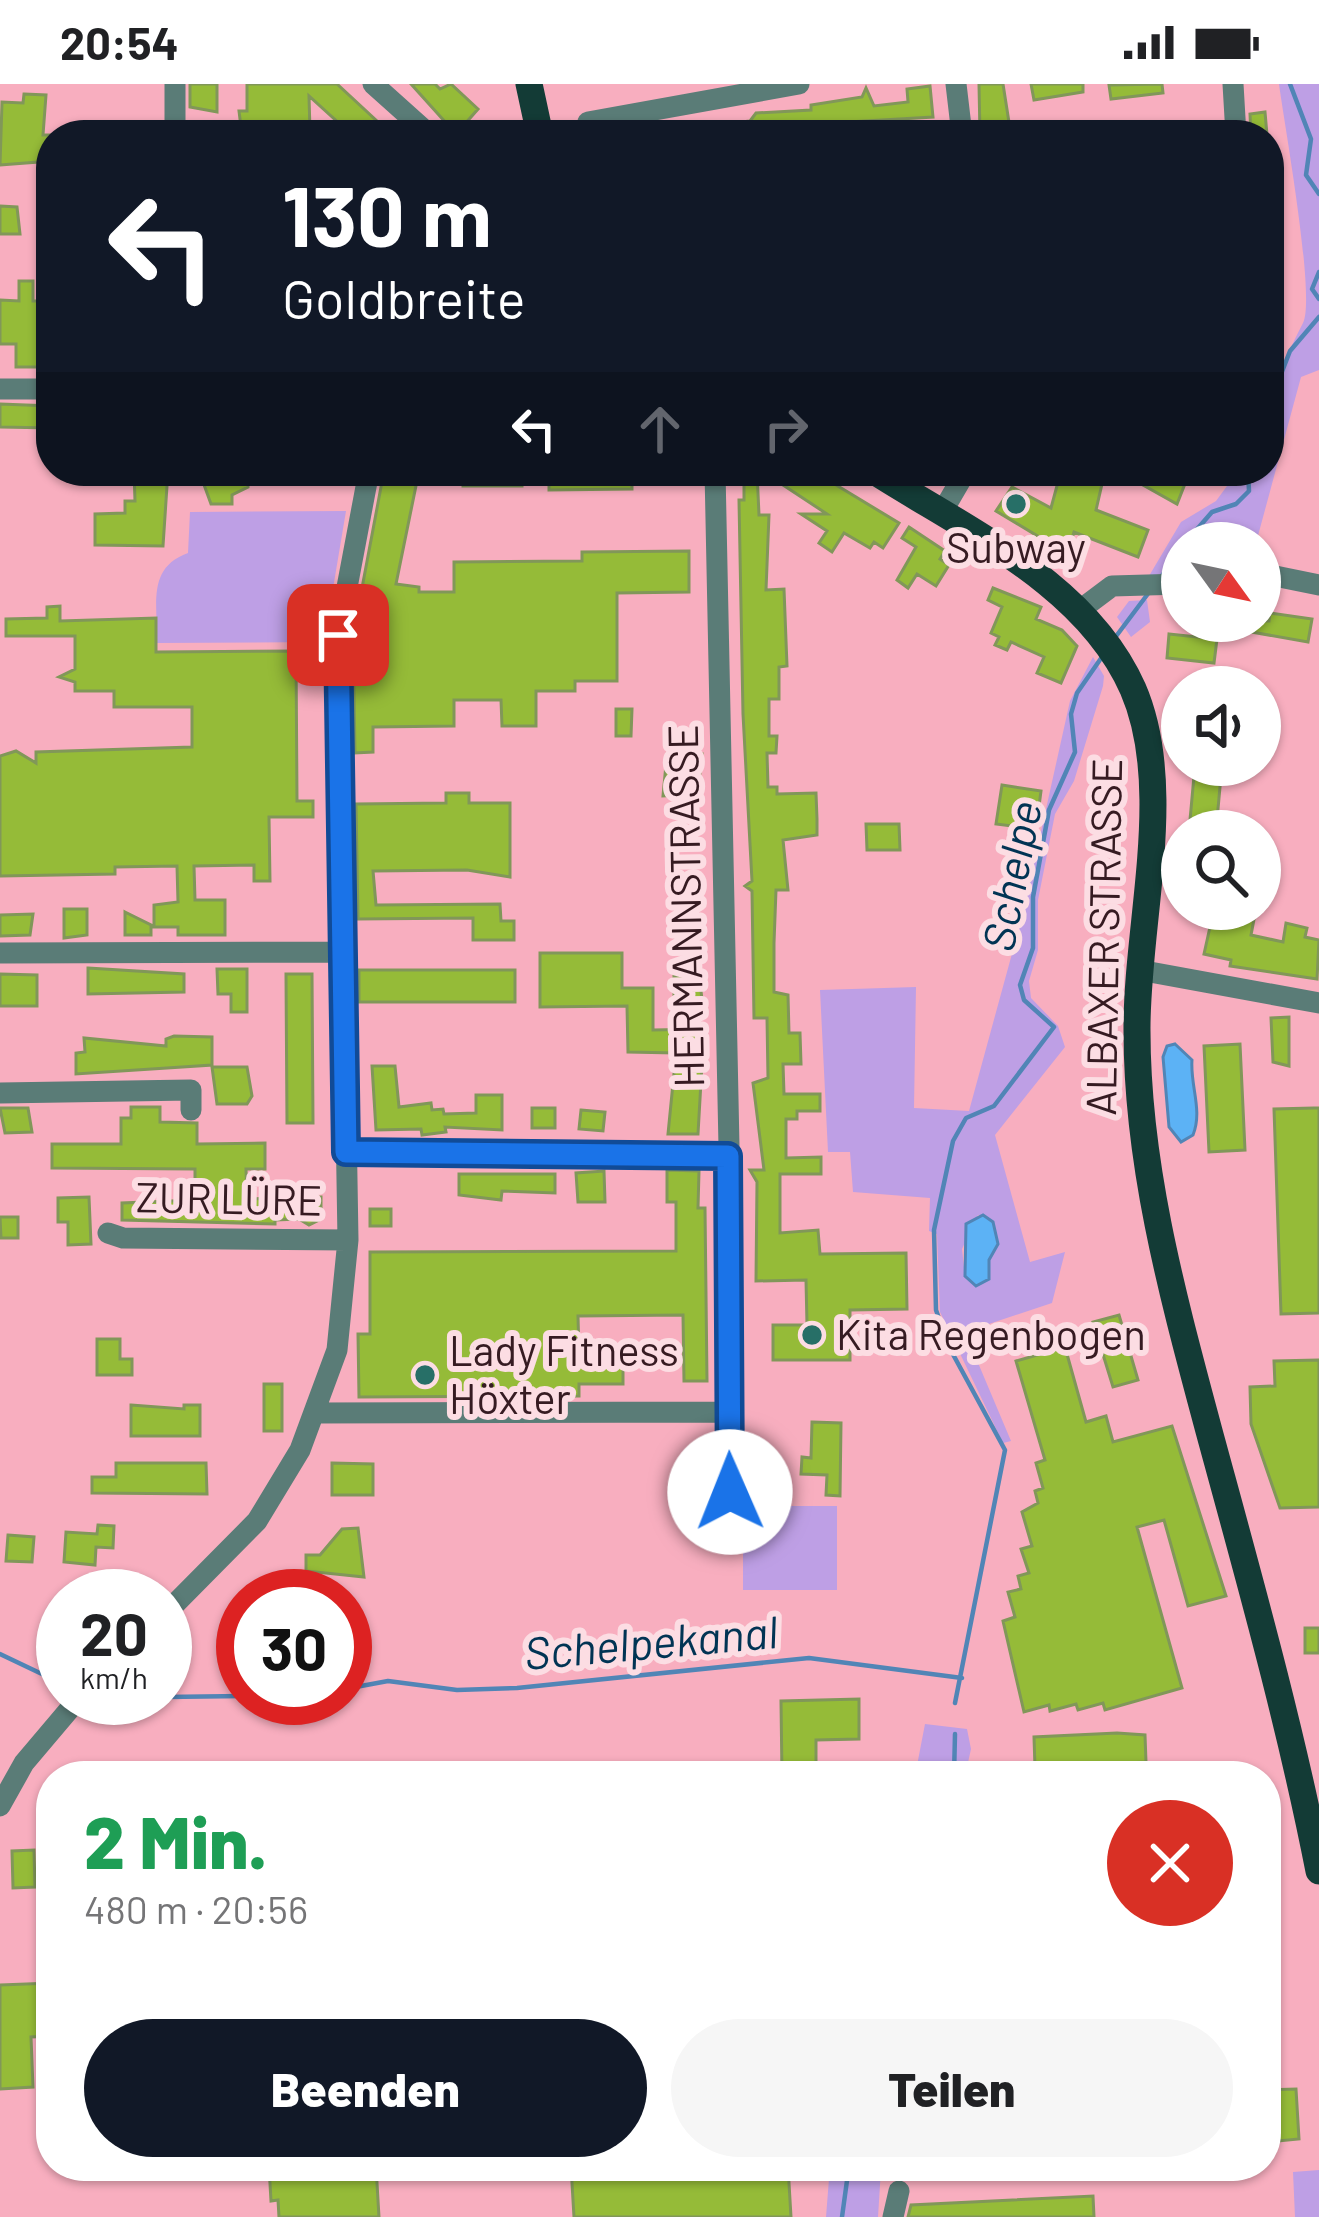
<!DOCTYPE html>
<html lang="de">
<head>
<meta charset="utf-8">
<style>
	:root { --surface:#fff; --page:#f6f6f6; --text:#202124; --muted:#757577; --accent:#111827 }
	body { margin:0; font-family:Barlow,sans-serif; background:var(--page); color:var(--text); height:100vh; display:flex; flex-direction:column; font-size:45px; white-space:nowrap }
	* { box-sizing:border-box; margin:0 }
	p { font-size:39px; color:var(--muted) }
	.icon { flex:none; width:66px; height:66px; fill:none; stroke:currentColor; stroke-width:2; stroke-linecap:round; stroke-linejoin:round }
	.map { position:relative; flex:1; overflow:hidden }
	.side { position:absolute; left:36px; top:1677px; width:1245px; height:420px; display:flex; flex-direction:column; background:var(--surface); border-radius:48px; box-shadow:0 3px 9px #0004 }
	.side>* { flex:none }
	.banner { position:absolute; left:36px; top:36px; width:1248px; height:366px; border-radius:48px; box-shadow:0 3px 9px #0004; background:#111827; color:#fff; overflow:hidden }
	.needle { width:78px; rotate:123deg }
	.controls { position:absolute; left:1161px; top:438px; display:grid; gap:24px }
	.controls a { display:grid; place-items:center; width:120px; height:120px; border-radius:50%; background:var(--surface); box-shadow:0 3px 9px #0004; font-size:60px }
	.speed { position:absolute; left:36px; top:1485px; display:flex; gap:24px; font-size:60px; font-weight:700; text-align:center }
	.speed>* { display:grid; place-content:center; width:156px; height:156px; border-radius:50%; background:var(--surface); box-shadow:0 3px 9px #0004; line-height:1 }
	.speed small { font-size:30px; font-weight:400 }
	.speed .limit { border:18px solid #d22; background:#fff; color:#111 }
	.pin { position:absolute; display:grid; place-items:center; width:102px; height:102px; color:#fff; margin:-51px; border-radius:24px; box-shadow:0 6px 18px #0006 }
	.me { position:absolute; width:132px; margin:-66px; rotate:359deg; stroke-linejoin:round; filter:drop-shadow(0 0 9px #0008) }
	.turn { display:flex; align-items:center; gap:42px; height:252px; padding:0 48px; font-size:54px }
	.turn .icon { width:156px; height:156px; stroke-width:2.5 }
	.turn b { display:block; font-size:84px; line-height:102px }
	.lanes { display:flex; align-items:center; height:114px; padding:0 48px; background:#0003; justify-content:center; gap:60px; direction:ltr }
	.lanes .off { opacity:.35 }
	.round { display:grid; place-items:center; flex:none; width:126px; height:126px; border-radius:63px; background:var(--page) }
	.headline { display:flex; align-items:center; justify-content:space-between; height:204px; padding:0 48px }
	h1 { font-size:72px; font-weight:800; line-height:90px; color:#1e9e55 }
	.action { display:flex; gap:24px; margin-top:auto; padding:24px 48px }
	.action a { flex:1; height:138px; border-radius:72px; background:var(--accent); color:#fff; font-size:48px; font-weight:800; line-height:138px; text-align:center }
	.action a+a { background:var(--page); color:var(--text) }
	.status { display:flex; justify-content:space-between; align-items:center; height:84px; padding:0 60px; background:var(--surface); direction:ltr }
	.status svg { height:33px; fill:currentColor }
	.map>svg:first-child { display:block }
	.green { fill:#be9fe5; fill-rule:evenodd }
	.water { fill:#5cb2f5; stroke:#5185b6; stroke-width:3 }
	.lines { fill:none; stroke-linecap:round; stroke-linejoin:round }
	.stream { stroke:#5185b6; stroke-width:4.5 }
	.building { fill:#95bb38; stroke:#819759; stroke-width:3 }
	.minor { stroke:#5a7c77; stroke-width:21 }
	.major { stroke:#133b36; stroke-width:27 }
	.route-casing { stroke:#114b97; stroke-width:30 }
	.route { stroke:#1a73e8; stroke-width:21 }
	.poi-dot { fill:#276f67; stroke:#fcdde3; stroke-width:4.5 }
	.labels { text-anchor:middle; stroke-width:12; stroke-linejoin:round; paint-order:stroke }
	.poi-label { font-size:42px; fill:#361b22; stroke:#fcdde3; text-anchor:start }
	.street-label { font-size:42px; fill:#361b22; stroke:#fcdde3 }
	.water-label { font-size:45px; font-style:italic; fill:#013454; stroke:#fcdde3 }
</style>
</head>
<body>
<div class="status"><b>20:54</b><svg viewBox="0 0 49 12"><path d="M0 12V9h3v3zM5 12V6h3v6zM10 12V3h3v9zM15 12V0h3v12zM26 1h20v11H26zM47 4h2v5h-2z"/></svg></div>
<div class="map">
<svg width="1319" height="2133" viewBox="0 0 1319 2133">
	<rect width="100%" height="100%" fill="#f8aebf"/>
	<path class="green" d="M1279,0H1319V286L1301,293L1256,459H1182V487L1149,492L1181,438L1216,417L1238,387H1269C1269,313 1271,302 1303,239C1316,213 1284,38 1279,0Z
		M346,427L324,558L157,559C158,522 146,484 188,469L190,428Z
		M1147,516L1150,538L1131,553L1117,533L1129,517Z
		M1093,573L1104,592L1103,602L1074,697L1055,730L1038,816V866L1029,897L1031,914L1058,942L1065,963L995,1051L1030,1178L1065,1168L1052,1219L965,1248L1011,1357L1003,1359L940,1228L937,1150L929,1147L930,1114L853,1108L850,1068H828L820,906L916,903L914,1024L969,1027L1022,833L1070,617ZM978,1131L993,1138L998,1160L989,1176V1195L976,1202L965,1192L962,1165Z
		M743,1422H837V1506H743Z
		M925,1640L967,1645L971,1665L965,1692H915Z
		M830,2082L881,2085L878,2133H826Z
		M1319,2086V2133H1295L1293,2088Z"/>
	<path class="water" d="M1175,960L1192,976C1190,1002 1203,1026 1193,1051L1181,1058L1169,1043L1163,973L1167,962Z
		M983,1131L993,1138L998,1160L989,1176V1195L976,1202L965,1192L966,1140Z"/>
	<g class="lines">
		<path class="stream" d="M1290,0L1311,55L1306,91L1319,110
			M1319,188L1312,205L1319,215
			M1269,346L1276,303L1290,267L1319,233
			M1185,459L1212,428L1236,420L1249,407L1248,387
			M1161,493L1182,464
			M1114,555L1150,507
			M0,1570L63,1600
			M345,1605L388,1597L457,1606L517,1604L809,1574L962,1594
			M165,1613L243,1612
			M955,1619L1005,1366L949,1263L936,1226L934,1146L953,1057L966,1034L994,1022L1054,943L1024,916L1020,901L1033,864V813L1049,726L1075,668L1071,630L1077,609L1104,570
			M954,1692L955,1650
			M842,2133L849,2082"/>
	</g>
	<path class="building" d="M190,0H217V28L190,23Z
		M247,0H337L392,51H352L309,12L310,47L242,51L239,27H247Z
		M411,0H435L440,5L451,0L478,25L456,50Z
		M979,0H1003L1011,51H980Z
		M1031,0H1083V8L1034,16Z
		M1162,0L1163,9L1111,15L1109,1Z
		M930,2L933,33L814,40L781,44L782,51H706V42L750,37L756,29L811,26V21L862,13L866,4L874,22L908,18L907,5Z
		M24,10L46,11L43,51H51V77L0,81L2,18L23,19Z
		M1265,28L1267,51H1251L1250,30Z
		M0,122L17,123L20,150H0Z
		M19,197H33V217H51V278L37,283H16V260H0V216L19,217Z
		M0,320L51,322V344L0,343Z
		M134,387H168L163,462L95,461V430L125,429V417H135Z
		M199,387H248V403L232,411V420H211Z
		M384,387H419L396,500L419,503V508H454V478L582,477V468L689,467V508L617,509V597H575V607H536V642H502L501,616H454V642L373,643V668L355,669L353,552Z
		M463,387H522V402H463Z
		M549,387H632V405L549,406Z
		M744,387H757L759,431H769L766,506L784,505L787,582L779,583V615H769V652H777L776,669H767L768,703H777V710L816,709L817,735V751L783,756L788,806H776L774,859V908L788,911L789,949H800L801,980H783L784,1010H820V1027H797V1035H786V1074L821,1073V1090H780V1149L818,1146L820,1170L906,1169L907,1225L850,1226V1276H773V1241H807L806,1196L756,1197L757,1098L750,1086H764L753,999L768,994L767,934H754L752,807L745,802L752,797L743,630L739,416H744Z
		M783,387H813L899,439L883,464L874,458L870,464L844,449L832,468L819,459L827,447L801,430H827L777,397Z
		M1061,387H1105L1096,426L1148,446L1138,473L1074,448L1069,464L1046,457L996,427L1012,403L1051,424Z
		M1118,387H1190L1177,420Z
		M909,443L945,467L940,475L949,481L936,502L917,490L908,504L897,496L916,463L902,454Z
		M993,504L1041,523L1036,535L1062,546L1077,562L1061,599L1037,589L1044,573L1011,558L1007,566L995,561L999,553L991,549L1002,523L988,516Z
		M60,522V537L156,534V568L296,567L297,717H313V733H269L270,797H254V781L194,782L195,816H225V851H178V843H154V821L178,818L177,782L115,783V790L0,792V672L16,667L36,679V668L192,663V623H114V607H75V598L59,593L75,585V552H6V535L47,534V523Z
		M1270,529L1312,535L1308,558L1240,546L1241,537H1269Z
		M1169,550L1217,555L1214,579L1167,574Z
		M616,625H632L631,652H616Z
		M667,670H702L699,698H675H680L681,711L663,712Z
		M1195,681H1222L1216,747H1189Z
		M1002,701L1041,707L1036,745L996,740Z
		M446,709H469V719H510V793L467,786L373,787L376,821L500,820L501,837H514V856H473V834L358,835L356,720L446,719Z
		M866,740H899L900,766H867Z
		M64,825H87V851L64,854Z
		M1214,825H1256L1251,851L1283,858L1286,839L1307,844L1305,853L1319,856L1317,895L1230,882L1231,876L1204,870Z
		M125,828L151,841V851H125Z
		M33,830L30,851L0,852V831Z
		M540,869H622V904H653V946L704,945L698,1050H668L676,969L628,968L627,922L540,923Z
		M88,884L184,890V908L88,910Z
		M217,885H247V928H231V910H218Z
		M359,886H515V918H359Z
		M0,890L37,891V922H0Z
		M286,890H312L313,1039H287Z
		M674,892H699L702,915H674Z
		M1289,933V982L1273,978L1271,934Z
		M174,952L212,953V981L76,990V969L85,968L84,954L166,962V955Z
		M1240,960L1245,1066L1209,1068L1204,962Z
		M372,982H395L399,1023L431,1019L432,1026L443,1025L444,1030L476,1029V1011H502V1046L445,1043L446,1048L422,1051L421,1045L376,1046Z
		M212,983H247L252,1012L247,1020H217Z
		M131,1023H160V1038L197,1039V1060L265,1059V1085H246L247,1115L321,1113V1135L309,1141L299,1135L275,1136V1140L122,1136V1119L195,1116V1085L52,1084V1060H121V1034H131Z
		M0,1024H28L32,1048L5,1049Z
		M532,1024H555V1044H532Z
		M1314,1024H1319V1229L1281,1230L1274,1025Z
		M581,1026L605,1028L603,1047L579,1045Z
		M667,1086L699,1087L698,1124H705L707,1297H684L683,1231L578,1232L579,1269L623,1268V1300H579V1312L359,1313L358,1250H370V1168L676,1167V1118H667Z
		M604,1087L605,1118H578L576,1089Z
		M459,1090H555V1109L502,1107L501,1116L459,1111Z
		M89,1113L91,1160L68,1161V1138H58V1114Z
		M370,1125H391V1142H370Z
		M0,1133H18V1154H1Z
		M1119,1231L1138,1296L1113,1303L1093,1238Z
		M97,1255H120V1275H132V1291H97Z
		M1065,1263L1086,1338L1106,1332L1113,1358L1172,1342L1226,1512L1188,1522L1164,1436L1137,1443L1182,1604L1105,1626L1103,1619L1078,1626L1076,1620L1050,1627L1049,1621L1024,1628L1003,1537L1015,1533L1008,1508L1021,1505L1018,1492L1029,1489L1021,1465L1032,1462L1022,1428L1038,1419L1035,1407L1043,1404L1036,1379L1045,1376L1016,1277Z
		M1319,1276V1423L1280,1424L1251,1340L1250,1303L1275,1302L1274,1277Z
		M264,1300H282V1347H264Z
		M131,1321L184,1325V1321H200V1352H131Z
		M812,1338L841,1339L840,1412L826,1411L827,1391L801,1390L802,1373L811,1374Z
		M116,1379H206L207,1410L92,1409V1393H116Z
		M332,1379L373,1380V1411H332Z
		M98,1441L114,1442L113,1464L96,1463L95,1481L64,1478L66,1448L97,1450Z
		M358,1444L364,1493L306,1487V1471H320L342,1445Z
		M8,1451L34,1453L32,1478L6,1477Z
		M125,1497L149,1500L148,1512H124Z
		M1305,1544H1319V1569H1305Z
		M859,1615V1655L816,1656V1692H782L781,1617Z
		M1117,1649L1145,1651L1146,1678L1035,1684L1034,1653Z
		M34,1766L35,1803L13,1804L12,1767Z
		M51,1899V1952L31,1953L33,2003L0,2005V1901Z
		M1296,2005L1299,2055L1266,2058V2006Z
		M269,2082H376L379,2133H279L278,2116L271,2117Z
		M571,2082H788L791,2133H574Z
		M1093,2112L1094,2133H908L911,2121Z"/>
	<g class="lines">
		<path class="minor" d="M373,0L430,51
			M956,0L962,51
			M1233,0L1236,51
			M588,38L799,0
			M175,51V0
			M0,305H51
			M715,387L732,1208L730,1408
			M941,430L966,387
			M1260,489L1319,501
			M1080,526L1112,502L1182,500
			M0,869L344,868
			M1139,886L1319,919
			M0,1009L191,1006V1026
			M346,1068L728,1072
			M108,1149L123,1154L348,1156
			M315,1329L729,1328
			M165,1530L257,1437L300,1366L337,1266L348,1156L338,551L369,387
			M0,1722L24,1679L79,1614
			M893,2133L899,2107"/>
		<path class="major" d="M529,0L540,51
			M874,387C966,446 1087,500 1133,605C1176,704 1136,841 1137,947C1137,1084 1174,1216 1209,1347C1249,1494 1290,1639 1319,1787"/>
	</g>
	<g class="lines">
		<g class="route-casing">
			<path id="route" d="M338,551L346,1068L728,1072L730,1408"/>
		</g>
		<use href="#route" class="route"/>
	</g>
	<g class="poi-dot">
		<circle cx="1016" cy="420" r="12"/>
		<circle cx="812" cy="1251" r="12"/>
		<circle cx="425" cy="1291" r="12"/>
	</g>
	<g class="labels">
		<g class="poi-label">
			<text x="1016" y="479" text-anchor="middle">Subway</text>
			<text x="836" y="1266">Kita Regenbogen</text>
			<text x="449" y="1282">Lady Fitness<tspan x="449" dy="48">Höxter</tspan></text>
		</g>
		<g class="street-label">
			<text transform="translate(686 822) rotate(-91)" y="15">HERMANNSTRASSE</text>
			<text transform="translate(1104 853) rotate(-89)" y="15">ALBAXER STRASSE</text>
			<text transform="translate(229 1115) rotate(1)" y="15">ZUR LÜRE</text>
		</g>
		<g class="water-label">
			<text transform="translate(1012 792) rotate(-79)" y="16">Schelpe</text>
			<text transform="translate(651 1559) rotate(-5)" y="16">Schelpekanal</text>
		</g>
	</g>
</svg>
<div class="controls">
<a><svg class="needle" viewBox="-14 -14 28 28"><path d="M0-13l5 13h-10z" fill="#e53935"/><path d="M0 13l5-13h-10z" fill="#757577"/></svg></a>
<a><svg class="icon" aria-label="sound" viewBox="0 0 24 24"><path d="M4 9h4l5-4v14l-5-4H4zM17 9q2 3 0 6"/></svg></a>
<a><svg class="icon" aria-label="search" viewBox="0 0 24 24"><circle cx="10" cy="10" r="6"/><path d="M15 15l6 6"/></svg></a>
</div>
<div class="speed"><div>20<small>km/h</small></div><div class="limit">30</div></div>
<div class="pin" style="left:338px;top:551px;background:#d93025"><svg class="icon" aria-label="arrive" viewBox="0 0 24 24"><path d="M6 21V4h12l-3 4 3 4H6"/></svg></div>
<svg class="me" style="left:730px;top:1408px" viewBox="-20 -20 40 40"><circle r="19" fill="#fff"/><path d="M0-13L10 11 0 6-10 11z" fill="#1a73e8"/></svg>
<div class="banner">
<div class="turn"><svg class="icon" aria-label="left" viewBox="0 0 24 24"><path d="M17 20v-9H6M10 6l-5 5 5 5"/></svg><div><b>130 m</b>Goldbreite</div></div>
<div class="lanes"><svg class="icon" aria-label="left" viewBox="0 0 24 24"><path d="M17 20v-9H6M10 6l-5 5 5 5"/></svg><svg class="icon off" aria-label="ahead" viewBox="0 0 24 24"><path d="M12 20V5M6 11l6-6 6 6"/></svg><svg class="icon off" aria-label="right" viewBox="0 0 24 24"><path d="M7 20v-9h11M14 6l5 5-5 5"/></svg></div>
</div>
<section class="side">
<div class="headline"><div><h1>2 Min.</h1><p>480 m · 20:56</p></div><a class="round" style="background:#d93025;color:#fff"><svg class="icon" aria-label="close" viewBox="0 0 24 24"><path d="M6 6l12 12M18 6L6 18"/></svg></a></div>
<div class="action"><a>Beenden</a><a>Teilen</a></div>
</section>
</div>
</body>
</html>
